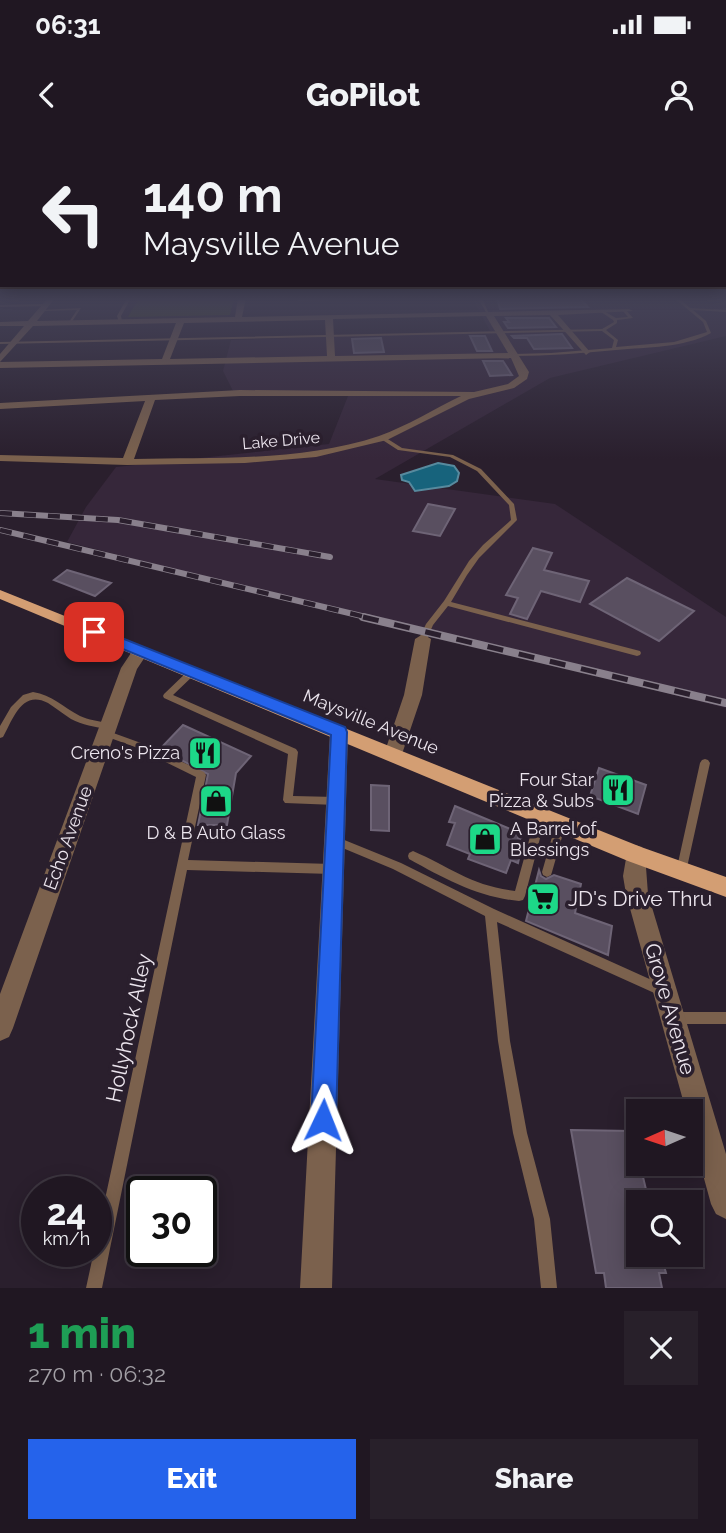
<!DOCTYPE html>
<html lang="en">
<head>
<meta charset="utf-8">
<style>
	:root { --surface:#201722; --page:#28202a; --text:#f1f3f6; --muted:#a29fa5; --line:#3d3640; --accent:#2563eb }
	body { margin:0; font-family:Raleway,sans-serif; background:var(--page); color:var(--text); height:100vh; display:flex; flex-direction:column; font-size:26px; white-space:nowrap }
	* { box-sizing:border-box; margin:0 }
	p { font-size:23px; color:var(--muted) }
	.icon { flex:none; width:38px; height:38px; fill:none; stroke:currentColor; stroke-width:2; stroke-linecap:round; stroke-linejoin:round }
	.map { position:relative; height:1148px; overflow:hidden }
	.drawer { display:flex; flex-direction:column; background:var(--surface); flex:1 }
	.drawer>* { flex:none }
	.banner { position:absolute; left:0px; top:0px; width:726px; height:147px; box-shadow:0 4px 18px #0003,0 0 0 2px var(--line); background:#201722; color:var(--text); overflow:hidden }
	.needle { width:46px; rotate:267deg }
	.fabs { position:absolute; left:626px; top:959px; display:grid; gap:14px }
	.fabs a { display:grid; place-items:center; width:77px; height:77px; border-radius:0px; background:var(--surface); box-shadow:0 4px 18px #0003,0 0 0 2px var(--line); font-size:35px }
	.speed { position:absolute; left:21px; top:1036px; display:flex; gap:14px; font-size:35px; font-weight:700; text-align:center }
	.speed>* { display:grid; place-content:center; width:91px; height:91px; border-radius:50%; background:var(--surface); box-shadow:0 4px 18px #0003,0 0 0 2px var(--line); line-height:1 }
	.speed small { font-size:18px; font-weight:400 }
	.speed .limit { border:4px solid #111; border-radius:10px; background:#fff; color:#111 }
	.pin { position:absolute; display:grid; place-items:center; width:60px; height:60px; color:#fff; margin:-30px; border-radius:14px; box-shadow:0 4px 10px #0006 }
	.me { position:absolute; width:77px; margin:-38px; rotate:2deg; stroke-linejoin:round; filter:drop-shadow(0 0 5px #0008) }
	.turn { display:flex; align-items:center; gap:24px; height:147px; padding:0 28px; font-size:32px }
	.turn .icon { width:91px; height:91px; stroke-width:2.5 }
	.turn b { display:block; font-size:49px; line-height:60px }
	.round { display:grid; place-items:center; flex:none; width:74px; height:74px; border-radius:0px; background:var(--page) }
	.overview { display:flex; align-items:center; justify-content:space-between; height:119px; padding:0 28px }
	h1 { font-size:42px; font-weight:800; line-height:52px; color:#1e9e55 }
	.cta { display:flex; gap:14px; margin-top:auto; padding:14px 28px }
	.cta a { flex:1; height:80px; border-radius:0px; background:var(--accent); color:#fff; font-size:28px; font-weight:800; line-height:80px; text-align:center }
	.cta a+a { background:var(--page); color:var(--text) }
	.status { display:flex; justify-content:space-between; align-items:center; height:49px; padding:0 35px; background:var(--surface); direction:ltr }
	.status svg { height:19px; fill:currentColor }
	header { display:flex; justify-content:space-between; align-items:center; height:91px; padding:0 28px; background:var(--surface); font-size:32px; font-weight:800 }
	.map>svg:first-child { display:block }
	.built { fill:#36273a }
	.green { fill:#3a4614 }
	.water { fill:#17637c; stroke:#578a9e; stroke-width:2 }
	.building { fill:#594f60; stroke:#6e6476; stroke-width:2 }
	.lines { fill:none; stroke-linecap:round; stroke-linejoin:round }
	.service { fill:#7b614d; fill-rule:evenodd }
	.minor { fill:#7b614d; fill-rule:evenodd }
	.primary { fill:#d39e73; fill-rule:evenodd }
	.rail-far1-casing { stroke:#89808c; stroke-width:6 }
	.rail-casing { stroke:#89808c; stroke-width:8 }
	.rail-far1 { stroke:#2a1f2d; stroke-width:4.5; stroke-dasharray:12; stroke-linecap:butt }
	.rail { stroke:#2a1f2d; stroke-width:5; stroke-dasharray:16; stroke-linecap:butt }
	.route { fill:#2563eb; stroke:#184099; stroke-width:2 }
	.labels { text-anchor:middle; stroke-width:7; stroke-linejoin:round; paint-order:stroke }
	.far-street-label { font-size:16px; fill:#ece5ee; stroke:#2a1f2d }
	.street-label { font-size:18px; fill:#ece5ee; stroke:#2a1f2d }
	.poi-label { font-size:18px; fill:#ece5ee; stroke:#2a1f2d; text-anchor:end }
	.near-poi-label { font-size:21px; fill:#ece5ee; stroke:#2a1f2d; text-anchor:start }
	.near-street-label { font-size:21px; fill:#ece5ee; stroke:#2a1f2d }
</style>
</head>
<body>
<div class="status"><b>06:31</b><svg viewBox="0 0 49 12"><path d="M0 12V9h3v3zM5 12V6h3v6zM10 12V3h3v9zM15 12V0h3v12zM26 1h20v11H26zM47 4h2v5h-2z"/></svg></div>
<header><svg class="icon" aria-label="back" viewBox="0 0 24 24"><path d="M15 5l-7 7 7 7"/></svg>GoPilot<svg class="icon" aria-label="person" viewBox="0 0 24 24"><circle cx="12" cy="8" r="4"/><path d="M4 21q1-7 8-7t8 7"/></svg></header>
<div class="map">
<svg width="726" height="1148" viewBox="0 0 726 1148">
	<rect width="100%" height="100%" fill="#2a1f2d"/>
	<path class="built" d="M472,158H726V196L550,238L375,339L555,364L726,477V568L67,402L86,367L116,327L329,304L350,251H233L223,231L231,200L490,191Z"/>
	<path class="green" d="M139,158H234L230,175L128,177Z"/>
	<path class="water" d="M438,323L454,326L459,333L457,341L449,346L415,351L409,342L402,340L401,335Z"/>
	<path class="building" d="M497,158H580L588,167L500,169Z
		M506,178H549L556,187L508,188L504,182H509Z
		M562,194L572,208L534,209L527,198H514L512,196Z
		M470,196H485L492,211H477Z
		M381,198L384,212L354,213L352,199Z
		M483,221H503L512,235L490,236Z
		M428,364L455,369L440,396L413,391Z
		M533,408L552,413L544,430L589,441L580,462L541,451L527,479L510,474L518,458L506,455Z
		M67,430L111,443L95,456L54,440Z
		M627,438L694,471L659,501L590,464Z
		M183,585L251,616L236,633L227,685H198L208,634L160,609Z
		M599,628L646,645L638,674L590,656Z
		M371,645L389,646V691L371,690Z
		M455,666L520,693L518,698L523,700L518,723L511,720L506,733L468,719L470,714L447,705L455,683L449,682Z
		M539,730L541,736L546,739L554,735L581,744L575,773L612,786L608,815L526,781Z
		M571,990L632,991L649,1062H639V1115H661L666,1133H659L662,1148H606L604,1133H596Z"/>
	<g class="lines">
		<path class="service" d="M127,158H131L121,176L122,181L119,182L117,176Z
			M478,158H482L489,174H487Z
			M674,158H679L690,168L726,170V172L693,170L706,181L711,193C683,208 648,207 616,210C582,213 548,216 514,216L512,215L514,214L551,213L612,208L614,200L602,191L0,204V202L602,189L614,182L613,180L601,172L602,170L616,178L628,177L623,171L626,170L633,178L617,180V183L606,190L618,200L616,207L674,202L707,192L703,182Z
			M299,159H366L368,160L298,161Z
			M47,164L46,166L0,167V165Z
			M81,168L71,183L69,182L77,170L42,171L40,170Z
			M383,296L402,308L453,315L481,329L514,364L517,380L479,418L467,435L451,462L640,511L641,513L640,515L637,516L448,466L433,485L426,501H420L419,499L426,484L444,461L469,421L483,405L511,380L509,365L477,331L450,317L398,310L381,299L380,298Z
			M192,529L195,530L196,532L195,534L173,555L296,609L298,612L293,656L336,657L339,658L341,661L339,664L336,665L285,663L283,660L288,614L164,558L163,556L164,554L189,530Z
			M33,552C52,555 63,567 80,576C88,580 99,581 108,583L111,584L112,586L111,588L108,589C95,587 82,585 71,579C63,574 56,568 48,563C22,549 13,579 3,597L0,598V586L11,567L23,555Z
			M105,590L141,603L204,632L206,635L188,720L332,724L336,726L337,729L336,732L332,734L187,730L102,1148H86L94,1111H96V1101L196,637L135,607L102,595L101,593L102,591Z
			M705,619L708,620L710,623L686,732L685,735L681,737L677,735L676,732L700,623L702,620Z
			M541,671L545,672L546,675L525,756L523,760L519,761C478,757 445,739 409,719L408,716L409,713L413,711C450,727 472,746 515,751L536,675L537,672Z
			M561,679L565,680L566,683L552,732L551,735L547,737L543,735L542,732L556,683L557,680Z
			M337,697L401,723L494,769L665,846L667,850L665,854L661,856L497,782L510,901L527,993L550,1079L557,1148H541L534,1079L513,993L498,901L485,776L393,729L333,704L332,701L333,698Z
			M674,872H726V884H674L670,882L668,878L670,874Z"/>
		<path class="minor" d="M48,158H55L37,181L235,177L238,158H246L242,177L629,169L633,171L558,175L590,212L586,215L550,175L494,176L529,232L527,239L514,248L469,259L387,300L316,317L245,323L127,325L0,321V315L123,318L145,261L0,269V263L240,250L474,252L508,244L519,236L511,218L0,228V222L162,219L176,183L33,186L0,222V214L24,186H0V182L28,181ZM486,176L508,213L335,216L333,179ZM325,180L327,216L170,219L184,183ZM240,256H461C434,269 407,286 379,296C301,322 214,317 134,319L155,260Z
			M423,494L431,499L422,555L402,614L400,619H386L384,614L404,555L415,499Z
			M141,506L149,511L137,529L13,888L9,897L0,901V854L121,528L135,507Z
			M339,585L345,587L348,592L332,1148H300L330,592L333,587Z
			M635,705L642,707L645,714L648,754L726,1014V1079L716,1074L711,1064L691,991V971H686L626,754L623,736L628,707Z"/>
		<path class="primary" d="M0,450L641,707L726,737V757L628,721L0,459Z"/>
		<g class="rail-far1-casing">
			<path id="rail-far1" d="M0,373L118,380L330,417
				M0,390L370,478"/>
		</g>
		<g class="rail-casing">
			<path id="rail" d="M363,477L726,563"/>
		</g>
		<use href="#rail-far1" class="rail-far1"/>
		<use href="#rail" class="rail"/>
	</g>
	<linearGradient id="sky" x2="0" y2="1"><stop stop-color="#171119"/><stop offset="0.5" stop-color="#444257"/><stop offset="1" stop-color="#444257" stop-opacity="0"/></linearGradient>
	<rect width="726" height="319" fill="url(#sky)"/>
	<path class="route" d="M94,487L345,587L347,592L336,980L332,989L323,993L314,989L311,980L331,595L89,495V489Z"/>
	<defs>
		<g id="restaurant-square" transform="scale(1.75)"><rect x="-9" y="-9" width="18" height="18" rx="4" fill="#1dd888" stroke="#2a1f2d"/><path d="M-5-6h1v4h1v-4h1v4h1v-4h1v5L-1.5 .5V6h-2V.5L-5-1ZM5-6V6H3V1.5H1.5Q1.5-4 5-6Z" fill="#111"/></g>
		<g id="shop-square" transform="scale(1.75)"><rect x="-9" y="-9" width="18" height="18" rx="4" fill="#1dd888" stroke="#2a1f2d"/><path d="M-5-2.5h2.3a2.7 3.5 0 0 1 5.4 0H5L5.5 6h-11ZM-1.5-2.5h3a1.5 2.3 0 0 0-3 0Z" fill="#111"/></g>
		<g id="supermarket-square" transform="scale(1.75)"><rect x="-9" y="-9" width="18" height="18" rx="4" fill="#1dd888" stroke="#2a1f2d"/><path d="M-6-5.5h2.5l.6 2H6L4.5 2H-2.5L-4.4-4H-6ZM-1.5 3.2a1.3 1.3 0 1 0 .1 0ZM3 3.2a1.3 1.3 0 1 0 .1 0Z" fill="#111"/></g>
	</defs>
	<g fill-rule="evenodd">
		<use href="#restaurant-square" x="205" y="613"/>
		<use href="#restaurant-square" x="618" y="650"/>
		<use href="#shop-square" x="216" y="661"/>
		<use href="#shop-square" x="485" y="699"/>
		<use href="#supermarket-square" x="543" y="759"/>
	</g>
	<g class="labels">
		<g class="far-street-label">
			<text transform="translate(281 300) rotate(-5)" y="6">Lake Drive</text>
		</g>
		<g class="street-label">
			<text transform="translate(371 582) rotate(22)" y="6">Maysville Avenue</text>
			<text transform="translate(68 698) rotate(-70)" y="6">Echo Avenue</text>
		</g>
		<g class="poi-label">
			<text x="180" y="619">Creno's Pizza</text>
			<text x="594" y="646">Four Star<tspan x="594" dy="21">Pizza &amp; Subs</tspan></text>
			<text x="510" y="695" text-anchor="start">A Barrel of<tspan x="510" dy="21">Blessings</tspan></text>
			<text x="216" y="699" text-anchor="middle">D &amp; B Auto Glass</text>
		</g>
		<g class="near-poi-label">
			<text x="568" y="766">JD's Drive Thru</text>
		</g>
		<g class="near-street-label">
			<text transform="translate(670 869) rotate(74)" y="7">Grove Avenue</text>
			<text transform="translate(129 888) rotate(-78)" y="7">Hollyhock Alley</text>
		</g>
	</g>
</svg>
<div class="fabs">
<a><svg class="needle" viewBox="-14 -14 28 28"><path d="M0-13l5 13h-10z" fill="#e53935"/><path d="M0 13l5-13h-10z" fill="#a29fa5"/></svg></a>
<a><svg class="icon" aria-label="search" viewBox="0 0 24 24"><circle cx="10" cy="10" r="6"/><path d="M15 15l6 6"/></svg></a>
</div>
<div class="speed"><div>24<small>km/h</small></div><div class="limit">30</div></div>
<div class="pin" style="left:94px;top:492px;background:#d93025"><svg class="icon" aria-label="arrive" viewBox="0 0 24 24"><path d="M6 21V4h12l-3 4 3 4H6"/></svg></div>
<svg class="me" style="left:323px;top:980px" viewBox="-20 -20 40 40"><path d="M0-17L14 15 0 8-14 15z" fill="#2563eb" stroke="#fff" stroke-width="4"/></svg>
<div class="banner">
<div class="turn"><svg class="icon" aria-label="left" viewBox="0 0 24 24"><path d="M17 20v-9H6M10 6l-5 5 5 5"/></svg><div><b>140 m</b>Maysville Avenue</div></div>
</div>
</div>
<section class="drawer">
<div class="overview"><div><h1>1 min</h1><p>270 m · 06:32</p></div><a class="round"><svg class="icon" aria-label="close" viewBox="0 0 24 24"><path d="M6 6l12 12M18 6L6 18"/></svg></a></div>
<div class="cta"><a>Exit</a><a>Share</a></div>
</section>
</body>
</html>
